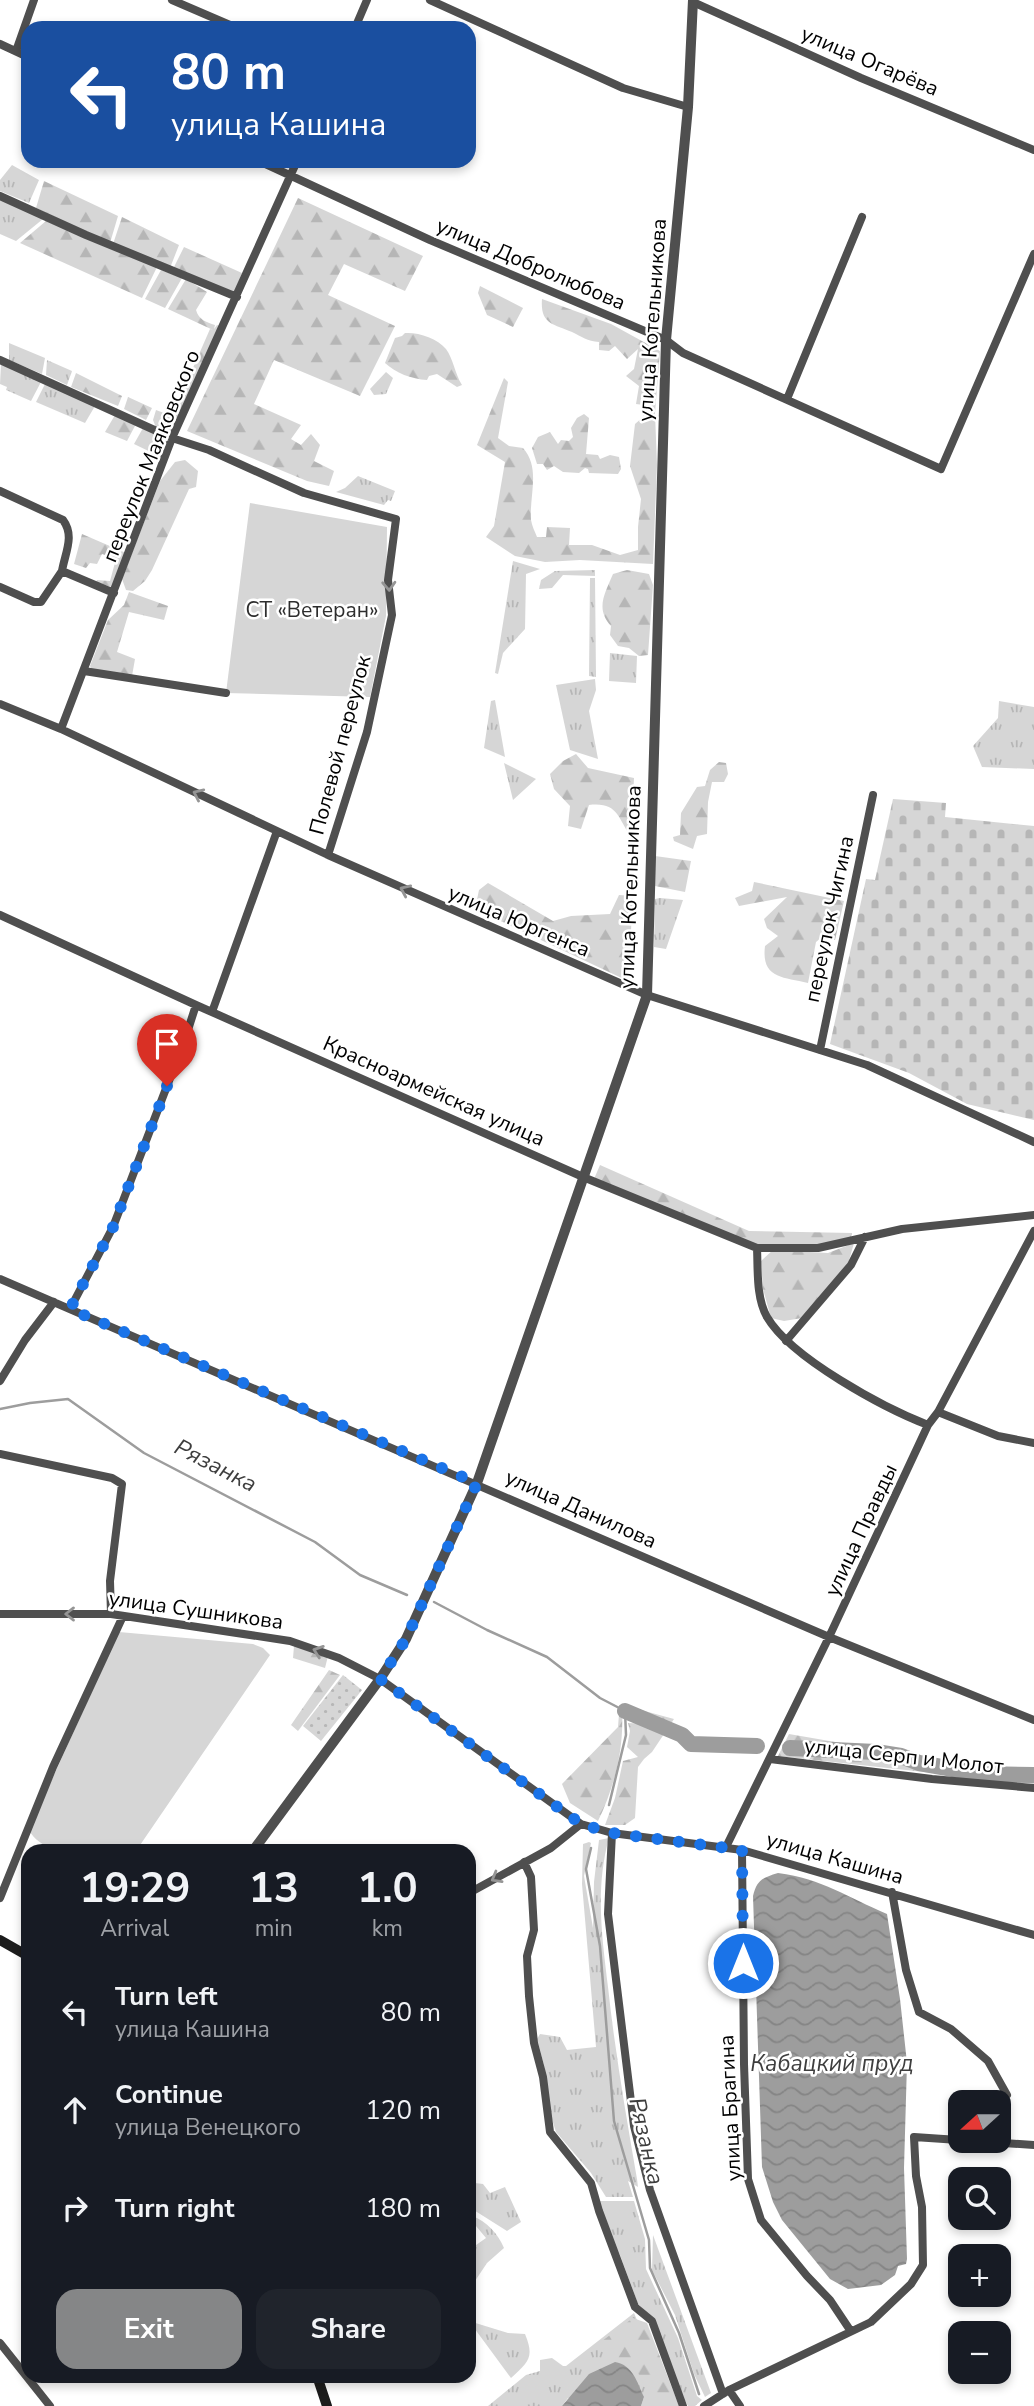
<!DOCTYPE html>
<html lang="en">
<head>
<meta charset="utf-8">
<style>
	:root { --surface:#171b24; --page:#20242c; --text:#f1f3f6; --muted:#9ea1a6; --accent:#858687 }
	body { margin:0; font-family:"Nunito Sans",sans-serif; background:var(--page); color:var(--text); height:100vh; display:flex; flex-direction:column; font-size:26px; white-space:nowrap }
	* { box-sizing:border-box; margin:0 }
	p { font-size:23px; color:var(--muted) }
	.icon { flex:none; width:38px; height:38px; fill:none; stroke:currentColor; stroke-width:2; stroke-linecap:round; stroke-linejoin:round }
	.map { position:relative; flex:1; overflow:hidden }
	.details { position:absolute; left:21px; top:1844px; width:455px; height:539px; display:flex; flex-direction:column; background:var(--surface); border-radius:21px; box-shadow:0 4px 10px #0003 }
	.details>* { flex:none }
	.guide { position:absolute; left:21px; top:21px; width:455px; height:147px; border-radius:21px; box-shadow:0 4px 10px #0003; background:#1a4fa0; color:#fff; overflow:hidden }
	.needle { width:46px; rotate:249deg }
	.controls { position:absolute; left:948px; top:2090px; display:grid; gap:14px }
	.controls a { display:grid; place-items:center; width:63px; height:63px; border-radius:14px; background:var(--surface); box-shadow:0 4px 10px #0003; font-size:35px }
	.pin { position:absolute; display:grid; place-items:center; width:60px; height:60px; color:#fff; margin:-72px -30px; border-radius:50% 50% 50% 0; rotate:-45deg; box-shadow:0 0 7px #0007 }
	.pin .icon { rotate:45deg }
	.me { position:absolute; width:77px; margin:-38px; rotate:0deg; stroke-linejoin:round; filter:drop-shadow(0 0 5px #0008) }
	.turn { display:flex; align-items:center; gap:24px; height:147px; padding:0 35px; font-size:32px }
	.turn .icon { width:91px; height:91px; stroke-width:2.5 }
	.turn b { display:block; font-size:49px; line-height:60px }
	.eta { display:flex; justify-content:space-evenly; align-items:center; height:119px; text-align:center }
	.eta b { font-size:42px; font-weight:700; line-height:49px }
	.cta { display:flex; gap:14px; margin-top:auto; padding:14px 35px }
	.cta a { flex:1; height:80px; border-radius:21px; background:var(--accent); color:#fff; font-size:28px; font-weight:700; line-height:80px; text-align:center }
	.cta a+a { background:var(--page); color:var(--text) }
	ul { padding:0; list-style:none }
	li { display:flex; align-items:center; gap:21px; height:98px; padding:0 35px }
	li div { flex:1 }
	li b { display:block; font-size:26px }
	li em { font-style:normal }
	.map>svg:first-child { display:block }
	.grass { fill:url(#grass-tufts) }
	.forest { fill:url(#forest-firs) }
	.cemetery { fill:url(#cemetery-stones) }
	.park { fill:url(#park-dots) }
	.garden { fill:#d6d6d6 }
	.water { fill:url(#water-waves) }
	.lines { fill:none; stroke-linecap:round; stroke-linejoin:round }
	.stream { stroke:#9d9d9d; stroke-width:2.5 }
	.river { stroke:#9d9d9d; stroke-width:16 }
	.minor { stroke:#4f4f4f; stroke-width:8 }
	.tertiary { stroke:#4f4f4f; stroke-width:10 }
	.secondary { stroke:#1c1c1c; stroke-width:10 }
	.oneway { stroke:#959595 }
	.route { stroke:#1a73e8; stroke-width:12; stroke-dasharray:0 21.6 }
	.labels { text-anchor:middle; stroke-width:5; stroke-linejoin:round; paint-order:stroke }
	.street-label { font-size:21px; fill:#000; stroke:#fff }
	.park-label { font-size:21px; fill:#2d2d2d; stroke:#fff }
	.water-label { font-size:23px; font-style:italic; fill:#3e3e3e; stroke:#fff }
</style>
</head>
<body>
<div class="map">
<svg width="1034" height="2406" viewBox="0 0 1034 2406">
	<defs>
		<pattern id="grass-tufts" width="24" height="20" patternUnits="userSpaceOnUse" patternTransform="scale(1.75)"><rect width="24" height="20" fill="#d6d6d6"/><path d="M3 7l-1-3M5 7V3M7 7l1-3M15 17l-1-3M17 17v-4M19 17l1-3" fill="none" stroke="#b6b6b6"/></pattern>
		<pattern id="forest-firs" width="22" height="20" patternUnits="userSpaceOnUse" patternTransform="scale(1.75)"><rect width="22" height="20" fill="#d6d6d6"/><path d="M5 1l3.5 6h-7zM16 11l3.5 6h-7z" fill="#b6b6b6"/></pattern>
		<pattern id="cemetery-stones" width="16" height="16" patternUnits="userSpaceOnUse" patternTransform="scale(1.75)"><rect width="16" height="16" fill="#d6d6d6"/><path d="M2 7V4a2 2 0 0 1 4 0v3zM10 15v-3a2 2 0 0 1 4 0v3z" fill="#b6b6b6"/></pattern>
		<pattern id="park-dots" width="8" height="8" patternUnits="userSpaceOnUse" patternTransform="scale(1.75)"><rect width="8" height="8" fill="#d6d6d6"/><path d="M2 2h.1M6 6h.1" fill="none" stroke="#b6b6b6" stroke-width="1.8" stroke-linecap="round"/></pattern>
		<pattern id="water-waves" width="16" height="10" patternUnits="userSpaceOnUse" patternTransform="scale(1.75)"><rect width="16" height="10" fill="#9d9d9d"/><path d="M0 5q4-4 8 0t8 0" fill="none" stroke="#858585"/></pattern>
	</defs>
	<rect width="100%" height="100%" fill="#fff"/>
	<path class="grass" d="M12,165L39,180L29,203L0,191V180Z
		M0,199L43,219L16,241L0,234Z
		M9,343L45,358L42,374L9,360Z
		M47,360L72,371L67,385L46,375Z
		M1,364L41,382L31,401L6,390L7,387L0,384Z
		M386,372L393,378L386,394L374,395L370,389Z
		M45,384L95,406L85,423L36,402Z
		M143,428L168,440L163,458L134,444Z
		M358,476L395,491L391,501L388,500L384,505L336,492L345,488Z
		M513,561L540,569L526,574L525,629L503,653L498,674L495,673Z
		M595,570V576L563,575L552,588L539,589L541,580L555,571Z
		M590,578H595L596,677L589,676Z
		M610,653L637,656L636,683L609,681Z
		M595,679L596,690L589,711L598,759L570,750L556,685Z
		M495,700L505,757L484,748L491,701Z
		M999,701L1034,707V769L982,767L973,746L998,718Z
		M504,763L536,779L513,800Z
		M660,898L683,900L666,949L654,947L655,899Z
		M609,1838C595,1888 602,1937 608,1987C615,2052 626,2115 637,2179L638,2187L628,2181L633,2197H606L591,2173L556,2132L549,2110L544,2065L537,2039L540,2034L560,2037L567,2050L596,2047L582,1884L583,1844L589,1842L591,1843L584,1876L593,1928L594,1882L599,1840Z
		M475,2183L483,2184L490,2193L505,2187L521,2222L507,2231L469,2207V2197Z
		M599,2201H634L645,2239L646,2269L678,2338L697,2396L702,2400L695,2406H688L684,2399L654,2319L638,2304L620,2255L599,2212Z
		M472,2216C487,2221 498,2234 504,2248L487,2263L475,2281L469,2271V2250L486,2238L471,2220Z
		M653,2235L711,2393L705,2397L694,2374L675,2315L652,2270Z
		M634,2313L673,2406H641L644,2397L568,2398L562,2406H488L526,2375L540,2371V2360L552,2358L563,2366H566Z
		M469,2321L508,2333L525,2334C535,2358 528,2362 511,2378Z"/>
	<path class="forest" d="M44,181L118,216L110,243L36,208Z
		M298,198L423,256L405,291L344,264L328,295L395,326L360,396L274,360L254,404L301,425L291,439L301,445L311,434L320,445L314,461L334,471L329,486L307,481L187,431Z
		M122,217L179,245L170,268L113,244Z
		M46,221L157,267L142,298L20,243Z
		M184,247L242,273L234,293L173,269Z
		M161,270L182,278L165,308L145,299Z
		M186,279L207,292L196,310C199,320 206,322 215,325L214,329L217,325L223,327L172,430L167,434L154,427L155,425L153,420L156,410L172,416L210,329L213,330L168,309Z
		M480,286L523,308L513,327L487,315L478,293Z
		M542,299L611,324L660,351L655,413L657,465L653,564L580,560L545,562L515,556L486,537L494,526L505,462L477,445L504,378L508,382L498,438L509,446L523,448C541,468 529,496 531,520C532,526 535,532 537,537H546L547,527L570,528L569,545H592L620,555L638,550V527L641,499L630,466L635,424L643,417L644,405L636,404L639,386L626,376L634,369L638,349L627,359L615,346L609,351L599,350V342C587,341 582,337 572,332C553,324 540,324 542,299Z
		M405,333C418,332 437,338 446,349C453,358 455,374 462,385L457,387L437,374L429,376L427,380C411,379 396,373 385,363L395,338L402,336Z
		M76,373L122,396L118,406L71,387Z
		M128,397L152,408L146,420L124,409Z
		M584,414L589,418L586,454L598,455L600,459L610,455L619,457L621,469L618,474L589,473L588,469L585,468L579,473L563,472L554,466L547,470L543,464H537L532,448L538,437L550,432L558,444L561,440L569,441L573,437L571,428L577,418Z
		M115,415L136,424L127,441L105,432Z
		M185,460L198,471L196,487L189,489L152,570L145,581L133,591L126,590L122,579L160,481L175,462Z
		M82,534L126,553L114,588L96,582L97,580L110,581L116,559L102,554L97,564L90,563L86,568L74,564Z
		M627,570L649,574L653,585L648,655L639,656L629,648L618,646L610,635L611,626C595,609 605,593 613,574Z
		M129,592L168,606L164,620L129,612L117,652L135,659L132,676L92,670L90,666L108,620L124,605Z
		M576,754L588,768L634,778L631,837C617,817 618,802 589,805L581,829L568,826L570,806L554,789L550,774L563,761Z
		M719,762L726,763L728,774L724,782H712L708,802L707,834L697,836L693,849L674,841L673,837L680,835L681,813L697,787L705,786L710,770Z
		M655,856L691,861L685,892L655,886Z
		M754,882L844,901L835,940L821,938L816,942L808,983C782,977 761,978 765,946L778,936L767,928L764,919L787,897L739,906L735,898L752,891Z
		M488,883L553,921L571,916L610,914L619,895L633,896L628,981L475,909L479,890Z
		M600,1165L749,1231L852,1233L851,1237L817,1246L754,1245L594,1179Z
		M854,1243L848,1264L802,1318L784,1321L771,1318L763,1289L761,1261L773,1250L828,1253Z
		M294,1646L328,1656L325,1668L293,1658Z
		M329,1670L340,1675L298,1731L291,1725Z
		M630,1707L674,1719L652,1752L644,1759L638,1767L635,1818L625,1825H605L615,1798L623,1761L638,1757L627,1747L630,1731L628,1723L648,1724L646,1720L630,1712Z
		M622,1713C624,1750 614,1788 598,1821L570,1803L562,1784L618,1727L619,1714Z
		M789,1734L922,1757L944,1766L969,1770L972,1767L1034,1771V1784L778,1756Z
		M633,2318L647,2323L679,2406H650L645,2385L632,2363L607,2359L598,2344Z"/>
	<path class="cemetery" d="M893,799L946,803L945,817L1034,826V1120L967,1104L909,1073L830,1044L866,879L875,880Z"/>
	<path class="park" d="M343,1675L362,1690L321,1741L303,1726Z"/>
	<path class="garden" d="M250,503L387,527L386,616L370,697L226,693Z
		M119,1632L253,1644L263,1648L270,1655L136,1851C104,1851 46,1862 29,1830Z"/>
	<path class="water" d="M778,1873C823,1879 847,1897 887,1914L900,1999L907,2063L904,2168L907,2259L906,2264L898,2266L895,2275L881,2285L848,2289L830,2279L782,2220L773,2202L762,2167L753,1896C757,1880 762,1878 778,1873Z
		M615,2362C633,2365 637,2382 644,2397L641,2406H562L589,2374Z"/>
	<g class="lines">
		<path class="stream" d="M0,1409L30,1403L68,1399L144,1453L315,1542L360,1575L407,1595
			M434,1602L487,1630L547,1657L600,1698L625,1711L626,1735L609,1805
			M591,1848L586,1869L600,1946L614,2121L649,2240L650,2268L679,2333L699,2394"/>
		<path class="river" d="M625,1711L682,1735L691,1744L757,1746
			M790,1748L876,1752L901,1756L919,1763L981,1774L1034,1775"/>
		<path class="minor" d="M172,0L237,28
			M430,0L623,88L688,107
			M693,2L861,78L1034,150
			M355,28L367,0
			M0,44L28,57
			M16,51L34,0
			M259,161L430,240L666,340L683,353L941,469L1034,254
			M0,196L86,235L237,297
			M0,360L172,438L209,450L304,493L396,519L388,580L392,615L367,732L328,855
			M787,399L862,217
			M0,491L63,520C75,536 65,553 62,571L114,593
			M0,587L34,602H41L62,571
			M84,671L226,693
			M0,704L61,729L328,855L647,995L867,1065L1034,1142
			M61,729L172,438L297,161
			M0,915L196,1005L583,1177L757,1248H818L902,1229L1034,1215
			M212,1012L277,831
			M820,1050L873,795
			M757,1248C758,1269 756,1298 767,1317C791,1358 884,1408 928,1425
			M0,1279L829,1637L1034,1720
			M70,1309L113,1227L185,1039L196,1005
			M786,1341L851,1265L865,1237
			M0,1381L25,1340L54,1302
			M938,1412L998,1436L1034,1443
			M0,1454L112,1478L122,1484L110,1581L111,1614
			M0,1614H111L290,1641L339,1658L380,1679L581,1824L612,1833L742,1850L1034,1935
			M770,1759L932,1779L1034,1788
			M612,1833L608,1914L634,2126L650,2190L723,2394L729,2390L740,2406
			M726,1847L829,1637L928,1425L938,1412L1034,1231
			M742,1850L744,2064L748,2179L761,2220L807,2276L830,2300L850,2330
			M524,1862L531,1877L534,1930L527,1956L529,1996L534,2043L543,2077L550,2132L591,2183L599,2211L635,2307L652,2321L683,2406
			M892,1892L906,1970L919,2012L951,2029L988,2061L1007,2095
			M469,1893L551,1848L581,1824
			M0,1898L53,1767L123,1616
			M0,2343L50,2406
			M704,2406L729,2390L871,2322L911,2284L923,2265L922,2207L916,2176L914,2137L1034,2145"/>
		<path class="tertiary" d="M252,1852L380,1679L406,1639L477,1483L647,995L666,340L688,107L693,0"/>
		<path class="secondary" d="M0,1940L28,1956
			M317,2376L327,2406"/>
	</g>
	<defs><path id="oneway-chevron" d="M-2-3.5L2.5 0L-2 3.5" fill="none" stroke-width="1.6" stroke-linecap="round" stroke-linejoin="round" transform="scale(1.75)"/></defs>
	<g class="oneway">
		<use href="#oneway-chevron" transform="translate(389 586) rotate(87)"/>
		<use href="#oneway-chevron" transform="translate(198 794) rotate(-155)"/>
		<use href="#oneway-chevron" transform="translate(405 890) rotate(-156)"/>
		<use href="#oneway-chevron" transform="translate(70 1614) rotate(-180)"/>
		<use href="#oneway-chevron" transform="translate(318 1651) rotate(-161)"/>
		<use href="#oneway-chevron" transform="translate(496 1878) rotate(150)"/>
	</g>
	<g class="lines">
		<path class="route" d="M167,1086L113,1227L70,1309L477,1483L406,1639L380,1679L581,1824L612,1833L742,1850L743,1963"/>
	</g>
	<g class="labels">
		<g class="street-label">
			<text transform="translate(870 61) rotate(23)" y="7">улица Огарёва</text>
			<text transform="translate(531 264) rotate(23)" y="7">улица Добролюбова</text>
			<text transform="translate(652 320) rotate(-86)" y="7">улица Котельникова</text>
			<text transform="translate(151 456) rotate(-68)" y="7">переулок Маяковского</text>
			<text transform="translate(340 745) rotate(-75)" y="7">Полевой переулок</text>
			<text transform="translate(630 887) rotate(-88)" y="7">улица Котельникова</text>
			<text transform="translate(829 919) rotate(-78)" y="7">переулок Чигина</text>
			<text transform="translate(519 921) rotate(23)" y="7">улица Юргенса</text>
			<text transform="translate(434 1091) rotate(24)" y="7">Красноармейская улица</text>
			<text transform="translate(581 1509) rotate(24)" y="7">улица Данилова</text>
			<text transform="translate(861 1530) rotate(-65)" y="7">улица Правды</text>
			<text transform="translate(196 1610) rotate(8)" y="7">улица Сушникова</text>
			<text transform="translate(904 1756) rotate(6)" y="7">улица Серп и Молот</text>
			<text transform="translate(835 1858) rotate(16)" y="7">улица Кашина</text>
			<text transform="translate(730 2108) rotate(-93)" y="7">улица Брагина</text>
		</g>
		<g class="park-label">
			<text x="312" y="617">СТ «Ветеран»</text>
		</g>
		<g class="water-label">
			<text transform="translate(216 1465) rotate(27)" y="8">Рязанка</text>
			<text x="832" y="2071">Кабацкий пруд</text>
			<text transform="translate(647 2141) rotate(77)" y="8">Рязанка</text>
		</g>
	</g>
</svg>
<div class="controls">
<a><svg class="needle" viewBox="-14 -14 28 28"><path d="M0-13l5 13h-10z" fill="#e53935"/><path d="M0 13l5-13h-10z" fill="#9ea1a6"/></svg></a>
<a><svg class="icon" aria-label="search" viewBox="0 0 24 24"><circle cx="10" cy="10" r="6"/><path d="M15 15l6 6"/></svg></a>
<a>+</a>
<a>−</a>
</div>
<div class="pin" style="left:167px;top:1086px;background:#d93025"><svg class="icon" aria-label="arrive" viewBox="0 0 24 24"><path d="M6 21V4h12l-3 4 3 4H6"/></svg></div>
<svg class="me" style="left:743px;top:1963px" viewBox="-20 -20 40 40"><circle r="17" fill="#1a73e8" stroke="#fff" stroke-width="3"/><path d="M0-11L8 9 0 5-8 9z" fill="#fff"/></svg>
<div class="guide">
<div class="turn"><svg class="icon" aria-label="left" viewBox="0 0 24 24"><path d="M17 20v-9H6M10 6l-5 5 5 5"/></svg><div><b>80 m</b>улица Кашина</div></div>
</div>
<section class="details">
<div class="eta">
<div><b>19:29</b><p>Arrival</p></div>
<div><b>13</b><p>min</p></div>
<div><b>1.0</b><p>km</p></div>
</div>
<ul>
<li><svg class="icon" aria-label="left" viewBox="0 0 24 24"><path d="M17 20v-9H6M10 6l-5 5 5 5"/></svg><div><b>Turn left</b><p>улица Кашина</p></div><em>80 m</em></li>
<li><svg class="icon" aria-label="ahead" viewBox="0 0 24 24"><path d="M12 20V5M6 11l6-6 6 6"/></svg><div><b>Continue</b><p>улица Венецкого</p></div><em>120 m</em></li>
<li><svg class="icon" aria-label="right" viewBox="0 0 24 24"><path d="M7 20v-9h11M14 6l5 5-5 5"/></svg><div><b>Turn right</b></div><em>180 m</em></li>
</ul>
<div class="cta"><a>Exit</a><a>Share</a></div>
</section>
</div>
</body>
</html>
